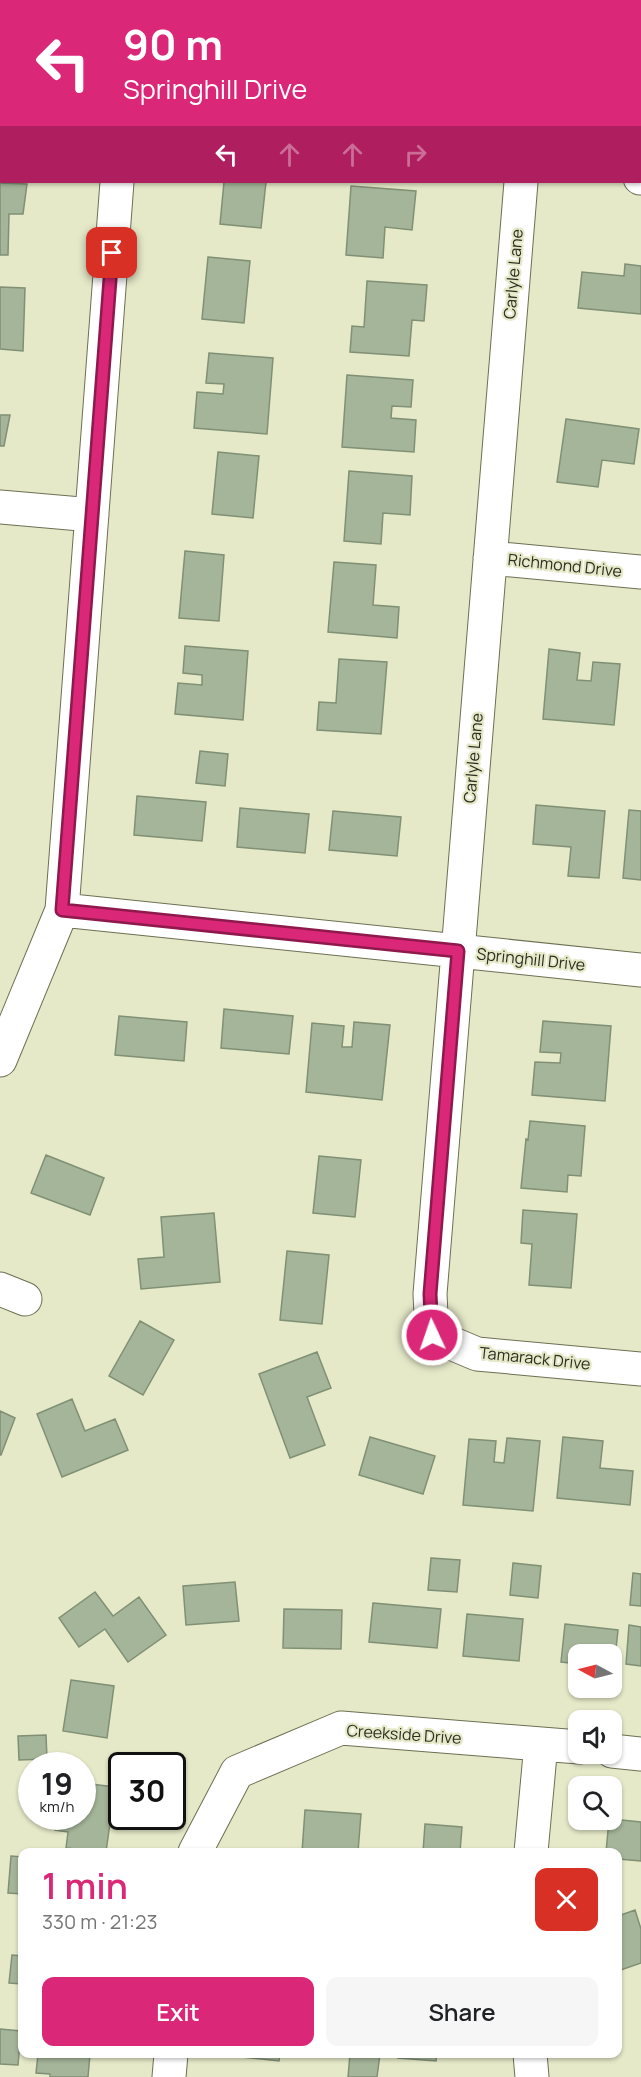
<!DOCTYPE html>
<html lang="en">
<head>
<meta charset="utf-8">
<style>
	:root { --surface:#fff; --page:#f6f6f6; --text:#202124; --muted:#757577; --accent:#db2777 }
	body { margin:0; font-family:Manrope,sans-serif; background:var(--page); color:var(--text); height:100vh; display:flex; flex-direction:column; font-size:22px; white-space:nowrap }
	* { box-sizing:border-box; margin:0 }
	p { font-size:20px; color:var(--muted) }
	.icon { flex:none; width:33px; height:33px; fill:none; stroke:currentColor; stroke-width:2; stroke-linecap:round; stroke-linejoin:round }
	.map { position:relative; flex:1; overflow:hidden }
	.details { position:absolute; left:18px; top:1848px; width:604px; height:210px; display:flex; flex-direction:column; background:var(--surface); border-radius:12px; box-shadow:0 2px 4px #0004 }
	.details>* { flex:none }
	.top-card { position:absolute; left:0px; top:0px; width:642px; height:183px; box-shadow:0 2px 4px #0004; background:#db2777; color:#fff; overflow:hidden }
	.needle { width:39px; rotate:277deg }
	.controls { position:absolute; left:568px; top:1644px; display:grid; gap:12px }
	.controls a { display:grid; place-items:center; width:54px; height:54px; border-radius:12px; background:var(--surface); box-shadow:0 2px 4px #0004; font-size:30px }
	.speed { position:absolute; left:18px; top:1752px; display:flex; gap:12px; font-size:30px; font-weight:700; text-align:center }
	.speed>* { display:grid; place-content:center; width:78px; height:78px; border-radius:50%; background:var(--surface); box-shadow:0 2px 4px #0004; line-height:1 }
	.speed small { font-size:15px; font-weight:400 }
	.speed .limit { border:3px solid #111; border-radius:9px; background:#fff; color:#111 }
	.pin { position:absolute; display:grid; place-items:center; width:51px; height:51px; color:#fff; margin:-26px; border-radius:12px; box-shadow:0 3px 9px #0006 }
	.me { position:absolute; width:66px; margin:-33px; rotate:357deg; stroke-linejoin:round; filter:drop-shadow(0 0 4px #0008) }
	.turn { display:flex; align-items:center; gap:21px; height:126px; padding:0 24px; font-size:27px }
	.turn .icon { width:78px; height:78px; stroke-width:2.5 }
	.turn b { display:block; font-size:42px; line-height:51px }
	.lanes { display:flex; align-items:center; height:57px; padding:0 24px; background:#0003; justify-content:center; gap:30px; direction:ltr }
	.lanes .off { opacity:.35 }
	.round { display:grid; place-items:center; flex:none; width:63px; height:63px; border-radius:12px; background:var(--page) }
	.summary { display:flex; align-items:center; justify-content:space-between; height:102px; padding:0 24px }
	h1 { font-size:36px; font-weight:600; line-height:45px; color:var(--accent) }
	.primary-button { display:flex; gap:12px; margin-top:auto; padding:12px 24px }
	.primary-button a { flex:1; height:69px; border-radius:12px; background:var(--accent); color:#fff; font-size:24px; font-weight:600; line-height:69px; text-align:center }
	.primary-button a+a { background:var(--page); color:var(--text) }
	.map>svg:first-child { display:block }
	.building { fill:#a4b599; stroke:#809075; stroke-width:1.5 }
	.lines { fill:none; stroke-linecap:round; stroke-linejoin:round }
	.minor-casing { stroke:#6d6f52; stroke-width:35 }
	.minor { stroke:#fff; stroke-width:33 }
	.route-casing { stroke:#8e194d; stroke-width:15 }
	.route { stroke:#db2777; stroke-width:10 }
	.labels { text-anchor:middle; stroke-width:4.5; stroke-linejoin:round; paint-order:stroke }
	.street-label { font-size:16px; fill:#2c2d21; stroke:#e5e9c8 }
</style>
</head>
<body>
<div class="map">
<svg width="641" height="2077" viewBox="0 0 641 2077">
	<rect width="100%" height="100%" fill="#e5e9c8"/>
	<path class="building" d="M0,0H42L2,2V58Z
		M252,0H299L252,2Z
		M0,82H2V159H0Z
		M224,182H266L261,228L220,224Z
		M0,183L27,184L23,214H9L8,255H0Z
		M351,186L416,191L412,230L385,227L383,258L346,255Z
		M208,257L250,261L244,323L202,319Z
		M625,264L641,266V314L578,308L582,272L624,276Z
		M367,281L427,285L424,321L412,320L409,356L350,352L352,326L364,327Z
		M0,287L25,288L23,351L0,349Z
		M209,353L273,358L267,434L194,428L197,392L223,394L224,384L206,383Z
		M347,375L413,380L411,407L392,406L391,418L416,420L414,452L342,447Z
		M0,415H10L4,446H0Z
		M566,419L639,429L634,464L602,460L598,487L557,482Z
		M218,452L259,456L253,518L212,514Z
		M349,471L412,476L410,515L383,513L381,544L344,541Z
		M185,551L224,555L219,621L179,618Z
		M334,562L376,565L373,605L399,607L397,638L328,632Z
		M185,646L248,651L243,720L175,714L178,683L202,685V675L183,673Z
		M549,649L580,653L577,680L591,681L593,662L620,664L614,725L543,719Z
		M339,659L387,662L381,734L317,730L319,702L336,703Z
		M200,751L228,754L225,786L196,783Z
		M137,796L206,802L202,841L134,835Z
		M536,805L605,811L599,878L568,876L571,847L533,844Z
		M240,808L309,814L305,853L237,847Z
		M629,810L641,811V880L623,878Z
		M333,811L401,817L397,856L329,850Z
		M224,1009L293,1016L289,1054L221,1048Z
		M119,1016L187,1022L184,1061L115,1055Z
		M543,1021L611,1026L605,1101L532,1095L535,1062L560,1063L561,1053L540,1052Z
		M354,1022L390,1025L382,1100L306,1092L312,1023L344,1026L342,1047H352Z
		M530,1121L585,1126L581,1176L568,1175L567,1192L521,1188L526,1139L528,1140Z
		M46,1155L104,1178L90,1215L31,1193Z
		M319,1156L361,1160L355,1217L313,1213Z
		M523,1210L577,1214L571,1288L529,1285L532,1244L521,1243Z
		M214,1213L220,1282L141,1289L138,1259L164,1257L161,1217Z
		M287,1251L329,1255L322,1324L280,1320Z
		M140,1321L174,1340L143,1395L109,1376Z
		M317,1352L331,1388L307,1397L325,1445L290,1458L259,1374Z
		M72,1399L85,1431L115,1419L128,1450L62,1477L37,1414Z
		M0,1411L15,1418L1,1455H0Z
		M370,1437L435,1456L423,1494L359,1475Z
		M563,1437L603,1441L600,1468L633,1471L630,1505L557,1498Z
		M507,1438L540,1441L533,1511L463,1505L469,1439L496,1441L494,1462L504,1463Z
		M431,1558L460,1560L457,1592L428,1590Z
		M513,1563L541,1566L538,1598L510,1595Z
		M633,1573L641,1574V1606L630,1605Z
		M235,1582L239,1621L186,1625L183,1586Z
		M95,1592L113,1616L139,1597L166,1635L128,1662L105,1629L79,1647L59,1618Z
		M373,1603L441,1609L437,1648L369,1642Z
		M284,1609L342,1610L341,1649L283,1648Z
		M467,1614L523,1619L519,1661L463,1656Z
		M565,1624L618,1630L614,1668L612,1654H579V1664L561,1662Z
		M629,1625L641,1627V1666L626,1664Z
		M71,1680L114,1686L107,1738L63,1731Z
		M46,1735L47,1759L19,1760L18,1736Z
		M82,1783L115,1787L106,1852L66,1848L68,1832L55,1830L56,1816H82Z
		M305,1810L361,1814L358,1852H302Z
		M612,1819L641,1822V1861L618,1859V1852H606L609,1820Z
		M425,1824L462,1827L460,1852H423Z
		M11,1856L22,1857V1894L8,1893Z
		M635,1910L641,1929V1963L618,1971V1916Z
		M12,1955L22,1956V1984L9,1983Z
		M0,2029L21,2031L18,2065L0,2064Z
		M38,2054H90L88,2077H50V2074L36,2073Z
		M242,2054H280L279,2061L242,2057Z
		M350,2054H380L377,2077H348Z
		M399,2054H437L436,2061L398,2058Z"/>
	<g class="lines">
		<g class="minor-casing">
			<path id="minor" d="M131,2V0
				M640,178H641
				M521,182L430,1294L432,1335L477,1354L641,1369
				M0,507L92,515
				M490,558L641,572
				M62,910L641,970
				M0,1060L62,910L117,182
				M0,1289L25,1299
				M612,1751L641,1754
				M195,1852L237,1772L341,1728L579,1747
				M531,1852L541,1744
				M530,2054L532,2077
				M169,2077L171,2054"/>
		</g>
		<use href="#minor" class="minor"/>
	</g>
	<g class="lines">
		<g class="route-casing">
			<path id="route" d="M112,253L62,910L458,951L430,1294L432,1335"/>
		</g>
		<use href="#route" class="route"/>
	</g>
	<g class="labels">
		<g class="street-label">
			<text transform="translate(513 274) rotate(-85)" y="6">Carlyle Lane</text>
			<text transform="translate(565 565) rotate(6)" y="6">Richmond Drive</text>
			<text transform="translate(473 758) rotate(-85)" y="6">Carlyle Lane</text>
			<text transform="translate(531 959) rotate(6)" y="6">Springhill Drive</text>
			<text transform="translate(535 1358) rotate(6)" y="6">Tamarack Drive</text>
			<text transform="translate(404 1734) rotate(4)" y="6">Creekside Drive</text>
		</g>
	</g>
</svg>
<div class="controls">
<a><svg class="needle" viewBox="-14 -14 28 28"><path d="M0-13l5 13h-10z" fill="#e53935"/><path d="M0 13l5-13h-10z" fill="#757577"/></svg></a>
<a><svg class="icon" aria-label="sound" viewBox="0 0 24 24"><path d="M4 9h4l5-4v14l-5-4H4zM17 9q2 3 0 6"/></svg></a>
<a><svg class="icon" aria-label="search" viewBox="0 0 24 24"><circle cx="10" cy="10" r="6"/><path d="M15 15l6 6"/></svg></a>
</div>
<div class="speed"><div>19<small>km/h</small></div><div class="limit">30</div></div>
<div class="pin" style="left:112px;top:253px;background:#d93025"><svg class="icon" aria-label="arrive" viewBox="0 0 24 24"><path d="M6 21V4h12l-3 4 3 4H6"/></svg></div>
<svg class="me" style="left:432px;top:1335px" viewBox="-20 -20 40 40"><circle r="17" fill="#db2777" stroke="#fff" stroke-width="3"/><path d="M0-11L8 9 0 5-8 9z" fill="#fff"/></svg>
<div class="top-card">
<div class="turn"><svg class="icon" aria-label="left" viewBox="0 0 24 24"><path d="M17 20v-9H6M10 6l-5 5 5 5"/></svg><div><b>90 m</b>Springhill Drive</div></div>
<div class="lanes"><svg class="icon" aria-label="left" viewBox="0 0 24 24"><path d="M17 20v-9H6M10 6l-5 5 5 5"/></svg><svg class="icon off" aria-label="ahead" viewBox="0 0 24 24"><path d="M12 20V5M6 11l6-6 6 6"/></svg><svg class="icon off" aria-label="ahead" viewBox="0 0 24 24"><path d="M12 20V5M6 11l6-6 6 6"/></svg><svg class="icon off" aria-label="right" viewBox="0 0 24 24"><path d="M7 20v-9h11M14 6l5 5-5 5"/></svg></div>
</div>
<section class="details">
<div class="summary"><div><h1>1 min</h1><p>330 m · 21:23</p></div><a class="round" style="background:#d93025;color:#fff"><svg class="icon" aria-label="close" viewBox="0 0 24 24"><path d="M6 6l12 12M18 6L6 18"/></svg></a></div>
<div class="primary-button"><a>Exit</a><a>Share</a></div>
</section>
</div>
</body>
</html>
